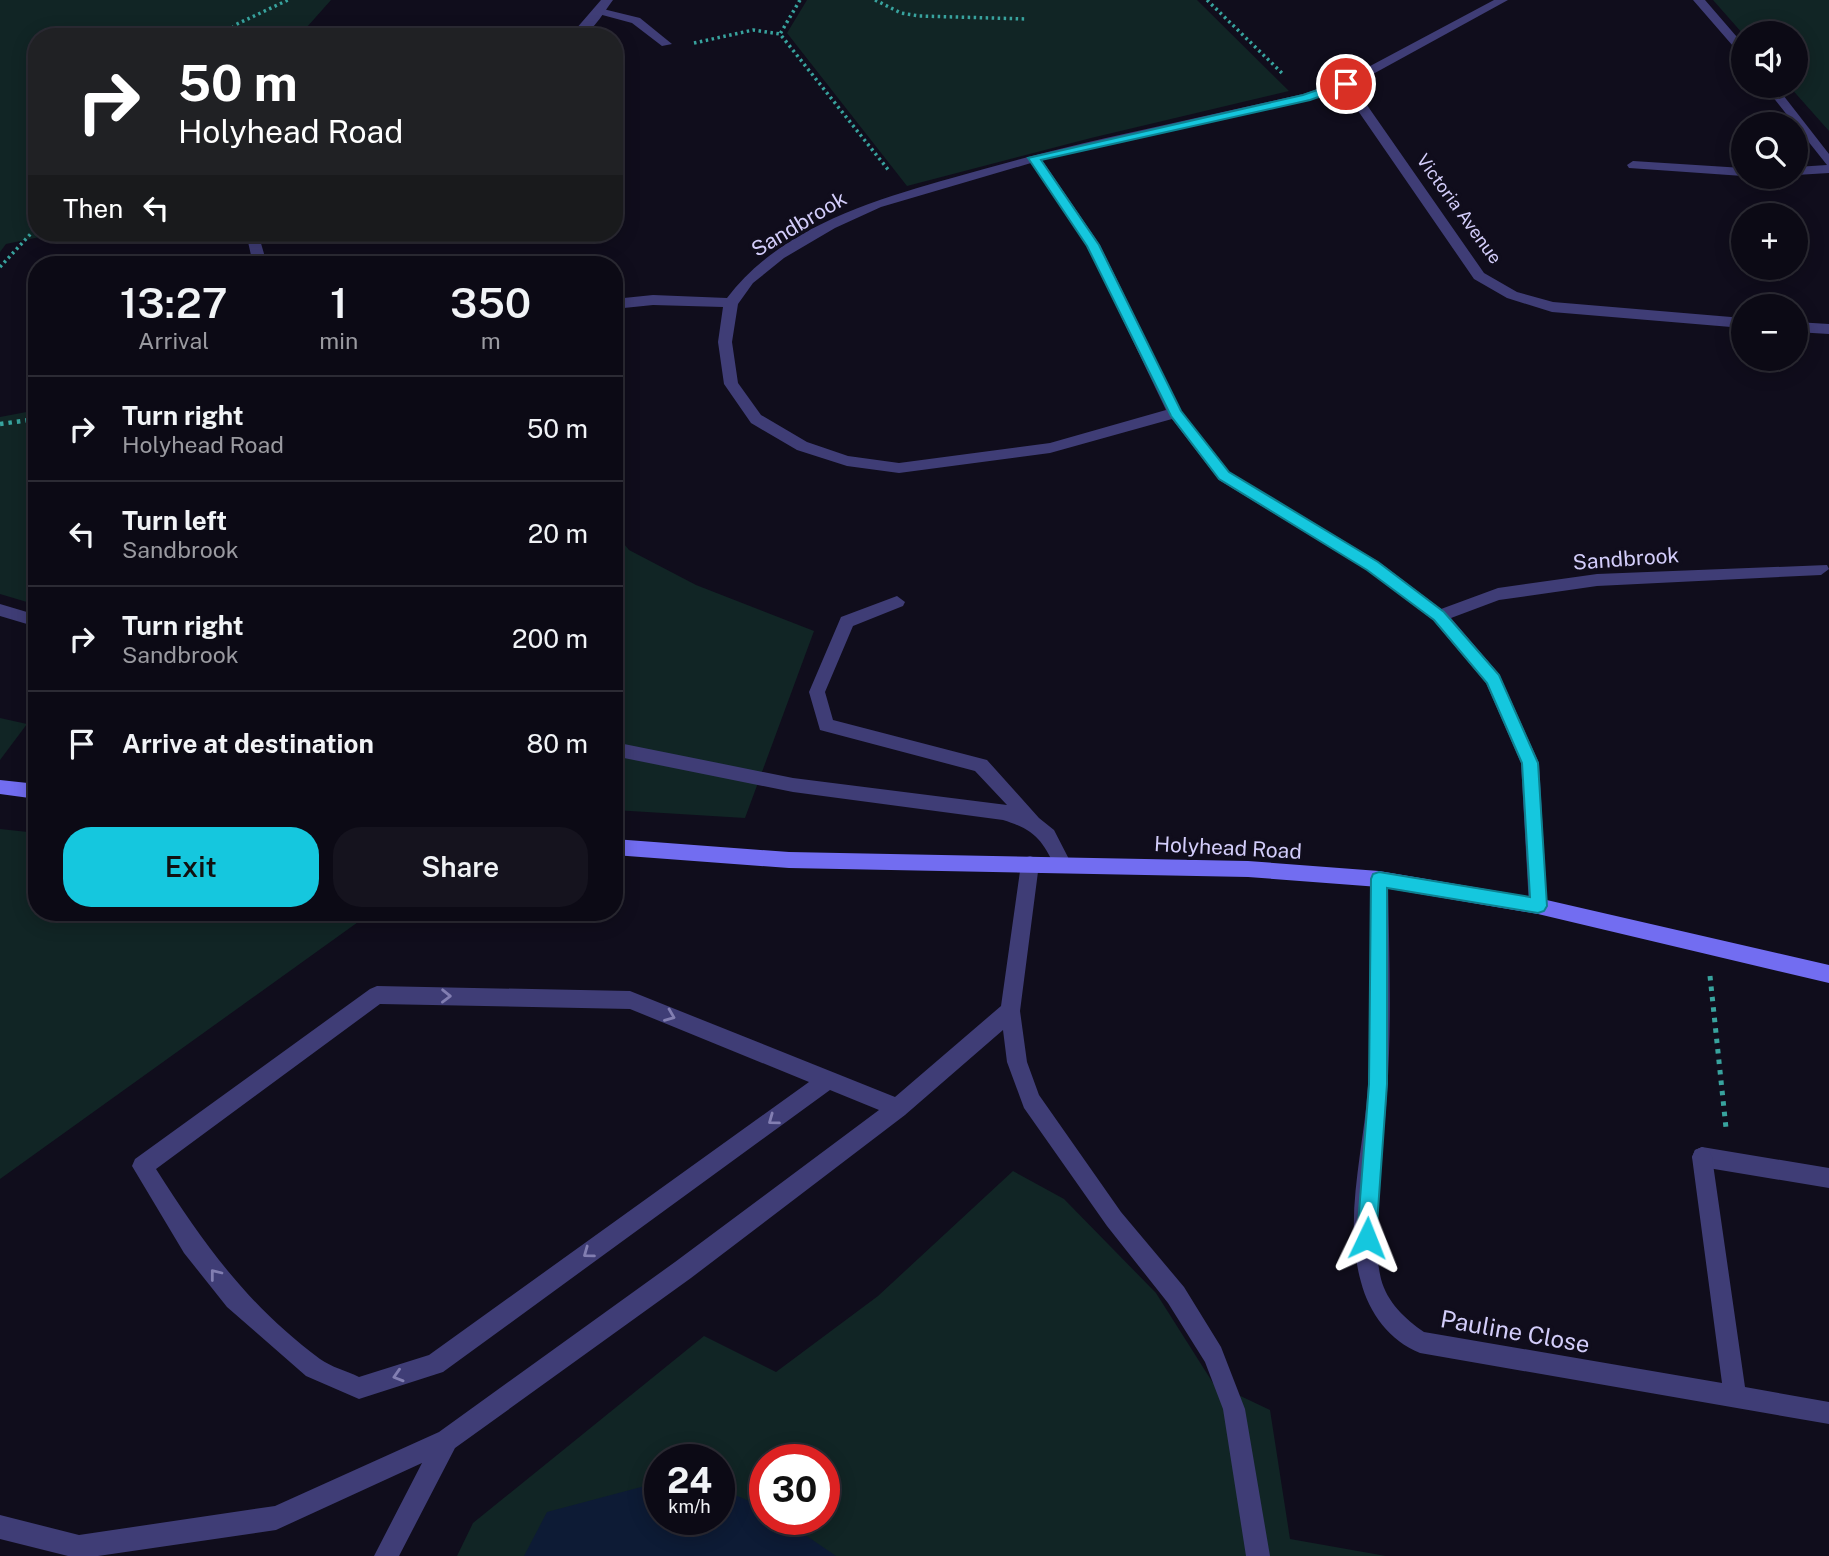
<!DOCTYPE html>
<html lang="en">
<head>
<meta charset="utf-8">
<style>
	:root { --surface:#0c0a15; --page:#15131e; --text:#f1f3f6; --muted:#9a9aa0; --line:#2c2b34; --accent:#15c7de }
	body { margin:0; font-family:"Public Sans",sans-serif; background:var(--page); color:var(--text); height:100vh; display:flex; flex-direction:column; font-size:26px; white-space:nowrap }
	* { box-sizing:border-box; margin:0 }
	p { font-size:23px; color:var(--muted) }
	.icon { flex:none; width:38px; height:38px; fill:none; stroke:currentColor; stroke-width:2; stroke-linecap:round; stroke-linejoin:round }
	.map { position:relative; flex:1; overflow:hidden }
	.drawer { position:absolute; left:28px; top:256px; width:595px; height:665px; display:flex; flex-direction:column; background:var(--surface); border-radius:28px; box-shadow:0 4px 18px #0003,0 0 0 2px var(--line) }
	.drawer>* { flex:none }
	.top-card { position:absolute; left:28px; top:28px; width:595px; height:214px; border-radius:28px; box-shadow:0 4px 18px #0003,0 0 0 2px var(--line); background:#202124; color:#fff; overflow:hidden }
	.tools { position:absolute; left:1731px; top:21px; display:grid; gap:14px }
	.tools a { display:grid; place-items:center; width:77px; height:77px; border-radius:50%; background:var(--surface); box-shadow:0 4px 18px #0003,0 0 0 2px var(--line); font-size:35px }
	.speed { position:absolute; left:644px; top:1444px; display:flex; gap:14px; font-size:35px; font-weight:700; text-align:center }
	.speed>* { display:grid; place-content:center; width:91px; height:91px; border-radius:50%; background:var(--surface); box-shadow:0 4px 18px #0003,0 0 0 2px var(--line); line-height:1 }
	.speed small { font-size:18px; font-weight:400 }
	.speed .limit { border:10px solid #d22; background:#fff; color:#111 }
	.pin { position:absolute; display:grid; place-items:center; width:60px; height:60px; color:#fff; margin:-30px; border:4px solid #fff; border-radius:50%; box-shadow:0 2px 7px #0007 }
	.me { position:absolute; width:77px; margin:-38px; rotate:2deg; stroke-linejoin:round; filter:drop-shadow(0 0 5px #0008) }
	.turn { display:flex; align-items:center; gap:24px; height:147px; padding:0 35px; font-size:32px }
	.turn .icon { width:91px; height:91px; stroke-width:2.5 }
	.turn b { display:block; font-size:49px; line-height:60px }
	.then { display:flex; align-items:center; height:66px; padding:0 35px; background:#0003; gap:14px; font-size:26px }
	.eta { display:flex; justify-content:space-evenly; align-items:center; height:119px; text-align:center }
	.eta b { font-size:42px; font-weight:600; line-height:49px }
	.primary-button { display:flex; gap:14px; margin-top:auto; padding:14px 35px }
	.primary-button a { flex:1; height:80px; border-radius:28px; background:var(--accent); color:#111; font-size:28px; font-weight:600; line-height:80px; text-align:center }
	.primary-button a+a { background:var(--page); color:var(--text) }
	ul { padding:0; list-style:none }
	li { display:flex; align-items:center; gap:21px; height:105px; padding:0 35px; border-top:2px solid var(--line) }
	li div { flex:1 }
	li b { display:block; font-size:26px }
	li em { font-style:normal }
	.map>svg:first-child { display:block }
	.green { fill:#112525; fill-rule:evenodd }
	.water { fill:#0d1b35 }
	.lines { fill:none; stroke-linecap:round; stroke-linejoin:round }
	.path-far2 { stroke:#38a39e; stroke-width:3.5; stroke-dasharray:2.5 3.5; stroke-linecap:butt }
	.path-far1 { stroke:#38a39e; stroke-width:4.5; stroke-dasharray:3.5 5; stroke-linecap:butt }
	.path { stroke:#38a39e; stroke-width:5; stroke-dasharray:4.5 6; stroke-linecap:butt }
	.lane { fill:#3f3d76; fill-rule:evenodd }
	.street { fill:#3f3d76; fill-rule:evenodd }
	.secondary { fill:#726df1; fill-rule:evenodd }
	.oneway { stroke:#827eb1 }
	.route { fill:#15c7de; stroke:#0e8190; stroke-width:2 }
	.labels { text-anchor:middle; stroke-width:7; stroke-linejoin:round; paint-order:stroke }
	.far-street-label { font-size:18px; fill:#d3cdfa; stroke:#100d1c }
	.street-label { font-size:21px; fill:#d3cdfa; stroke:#100d1c }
	.near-street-label { font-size:24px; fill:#d3cdfa; stroke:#100d1c }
</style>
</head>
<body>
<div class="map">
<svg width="1829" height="1556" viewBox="0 0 1829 1556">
	<rect width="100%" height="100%" fill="#100d1c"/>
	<path class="green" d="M0,0H331L307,27L257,31V37H37V233H59L6,244L0,252Z
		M807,0H1197L1289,91L1091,138L907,186L787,33Z
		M1713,0H1829V131L1789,86H1796V33L1743,34Z
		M37,410V605L0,594V417Z
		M614,532L629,550L696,585L814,631L745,818L614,810Z
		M0,718L27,724L0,760Z
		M0,829L37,833V912H372L0,1179Z
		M1013,1171L1064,1199L1156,1293L1213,1383L1270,1410L1290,1539L1386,1556H457L473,1523L704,1336L776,1372L878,1296ZM660,1460H719V1519H660ZM765,1460H824V1519H765Z"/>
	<path class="water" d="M660,1482V1519H719V1488L765,1508V1519H782L836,1556H524L547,1512Z"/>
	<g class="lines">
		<path class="path-far2" d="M800,0L780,34L890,172
			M875,0L901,13L919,16L1027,19
			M1207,0L1284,75
			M224,37L235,25L288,0
			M694,43L753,30L780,34
			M0,267L37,227"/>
		<path class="path-far1" d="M0,424L37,419"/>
		<path class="path" d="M1710,976L1726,1128"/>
		<path class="lane" d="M599,8L640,18L672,44L662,46L632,23L595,13L593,11Z
			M897,596L905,602L903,606L853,626L825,692L833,720L987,760L1039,818L1054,830L1072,865L1069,871L1063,873L1057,871C1043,841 1036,830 1003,820L793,792L614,756V742L793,778L1007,805L975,771L820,730L809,692L841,617Z
			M0,604L37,615V627L0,616Z
			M1030,856L1036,858L1039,864L1020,1011L1027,1062L1039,1095L1121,1212L1184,1287L1221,1347L1245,1409L1270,1556H1246L1223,1409L1205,1362L1168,1303L1107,1226L1024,1108L1007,1062L1003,1030L905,1115L691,1278L455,1448L399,1556H374L422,1463L276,1530L98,1556H68L0,1539V1515L79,1535L275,1506L439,1432L675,1262L879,1110L830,1090L443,1372L359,1399L306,1376L227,1307L184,1253L132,1166L135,1159L370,989L377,986L630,991L895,1097L1001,1006L1021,864L1024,858ZM380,1004L630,1009L809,1082L429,1355L359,1377C347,1371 331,1367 320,1359C248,1306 203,1243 156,1169Z
			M1702,1147L1829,1168V1188L1702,1167L1695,1164L1692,1157L1695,1150Z"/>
		<path class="street" d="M601,0H613C600,17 592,37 569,37Z
			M1494,0H1508L1353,85L1484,273L1517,292L1553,302L1743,318V328L1552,312L1507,298L1474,279L1343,89L1306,101L1042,160L1100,245L1181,411L1229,472L1379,562L1441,609L1498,588L1597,574L1827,565L1829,569L1821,575L1597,586L1499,600L1451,618L1499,674L1539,763L1547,906L1545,912L1538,914L1531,912L1529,906L1521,763L1486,683L1433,620L1367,570L1219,480L1172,419L1050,453L899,473L847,466L797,450L751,423L724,384L718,342L723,307L653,305L614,309V299L653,295L727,298C780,228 871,201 952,178C1003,163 1054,150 1106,138C1172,123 1237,109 1303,94L1342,81ZM1031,163L1087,245L1166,410L1050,443L899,463L848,456L807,442L761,415L738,383L732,342L738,304L753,283L784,258L835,228L881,207Z
			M1693,0H1705L1743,44V54L1739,53Z
			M1764,86H1776L1829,154V173L1796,175V167L1827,165Z
			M1633,161L1743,168V176L1629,168L1627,165Z
			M246,233H258L267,264H253Z
			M529,258L534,259L536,264H522L524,259Z
			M1796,322L1829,324V334L1796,332Z
			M1379,871L1385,873L1388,879C1389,950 1392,1022 1387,1093C1384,1154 1367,1218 1381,1279C1387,1302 1405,1319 1424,1332L1722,1383L1692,1157L1695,1150L1702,1147L1709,1150L1712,1157L1745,1387L1829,1402V1424L1420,1353C1390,1341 1369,1313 1361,1282C1343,1219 1364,1150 1368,1086C1372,1018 1371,948 1370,879L1373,873Z"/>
		<path class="secondary" d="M0,780L37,784V799L0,794Z
			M614,839L789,852L1248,861L1379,871L1538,898L1829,965V983L1538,914L1379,887L1248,877L789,868L614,855Z"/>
	</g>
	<defs><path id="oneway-chevron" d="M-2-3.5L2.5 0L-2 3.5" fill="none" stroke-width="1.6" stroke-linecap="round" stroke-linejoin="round" transform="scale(1.75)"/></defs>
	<g class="oneway">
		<use href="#oneway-chevron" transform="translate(446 996) rotate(1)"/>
		<use href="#oneway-chevron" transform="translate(670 1016) rotate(22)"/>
		<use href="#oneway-chevron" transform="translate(773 1120) rotate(144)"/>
		<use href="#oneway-chevron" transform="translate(588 1253) rotate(144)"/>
		<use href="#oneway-chevron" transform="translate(215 1274) rotate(-128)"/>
		<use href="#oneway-chevron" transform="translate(398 1376) rotate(163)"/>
	</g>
	<path class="route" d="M1346,80L1350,81V86L1310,100L1041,160L1099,245L1181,411L1229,472L1378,562L1444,612L1499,675L1538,763L1547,906L1544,911L1538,913L1387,888V1084L1376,1238L1374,1245L1367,1248L1360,1245L1357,1238L1369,1084L1371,879L1373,874L1379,872L1530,897L1522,763L1487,683L1434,620L1367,570L1219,479L1171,416L1087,246L1028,158L1303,95Z"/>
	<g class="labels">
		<g class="far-street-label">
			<text transform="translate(1459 209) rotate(54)" y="6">Victoria Avenue</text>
		</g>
		<g class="street-label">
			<text transform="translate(799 224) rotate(-31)" y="7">Sandbrook</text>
			<text transform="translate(1626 559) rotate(-4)" y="7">Sandbrook</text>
			<text transform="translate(1228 848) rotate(3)" y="7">Holyhead Road</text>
		</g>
		<g class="near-street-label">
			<text transform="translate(1515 1332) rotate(10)" y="8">Pauline Close</text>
		</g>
	</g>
</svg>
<div class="tools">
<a><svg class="icon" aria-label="sound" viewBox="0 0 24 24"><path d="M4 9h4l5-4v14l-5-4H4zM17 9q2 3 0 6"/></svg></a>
<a><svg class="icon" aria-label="search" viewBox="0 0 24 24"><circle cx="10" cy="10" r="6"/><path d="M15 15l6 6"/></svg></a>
<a>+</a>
<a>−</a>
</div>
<div class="speed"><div>24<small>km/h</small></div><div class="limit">30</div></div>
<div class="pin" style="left:1346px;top:84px;background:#d93025"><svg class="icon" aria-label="arrive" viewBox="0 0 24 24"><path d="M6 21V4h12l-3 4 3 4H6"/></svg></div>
<svg class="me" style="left:1367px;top:1238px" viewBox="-20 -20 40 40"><path d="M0-17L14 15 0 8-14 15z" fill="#15c7de" stroke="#fff" stroke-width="4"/></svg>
<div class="top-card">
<div class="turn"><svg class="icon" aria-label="right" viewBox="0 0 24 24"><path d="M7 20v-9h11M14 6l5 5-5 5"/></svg><div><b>50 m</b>Holyhead Road</div></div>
<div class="then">Then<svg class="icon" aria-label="left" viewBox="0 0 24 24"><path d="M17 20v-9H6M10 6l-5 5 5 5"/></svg></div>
</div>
<section class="drawer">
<div class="eta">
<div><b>13:27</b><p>Arrival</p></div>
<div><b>1</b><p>min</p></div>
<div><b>350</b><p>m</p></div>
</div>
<ul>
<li><svg class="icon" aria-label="right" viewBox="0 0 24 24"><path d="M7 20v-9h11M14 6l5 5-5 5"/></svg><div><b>Turn right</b><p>Holyhead Road</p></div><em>50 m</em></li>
<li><svg class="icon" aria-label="left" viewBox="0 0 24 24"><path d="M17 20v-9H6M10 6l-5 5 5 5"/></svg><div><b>Turn left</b><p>Sandbrook</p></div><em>20 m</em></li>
<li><svg class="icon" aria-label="right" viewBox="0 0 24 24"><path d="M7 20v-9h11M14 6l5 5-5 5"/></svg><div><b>Turn right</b><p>Sandbrook</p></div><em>200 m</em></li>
<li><svg class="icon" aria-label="arrive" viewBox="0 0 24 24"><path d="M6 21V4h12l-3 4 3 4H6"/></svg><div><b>Arrive at destination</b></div><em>80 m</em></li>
</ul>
<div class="primary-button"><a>Exit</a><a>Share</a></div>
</section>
</div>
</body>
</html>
